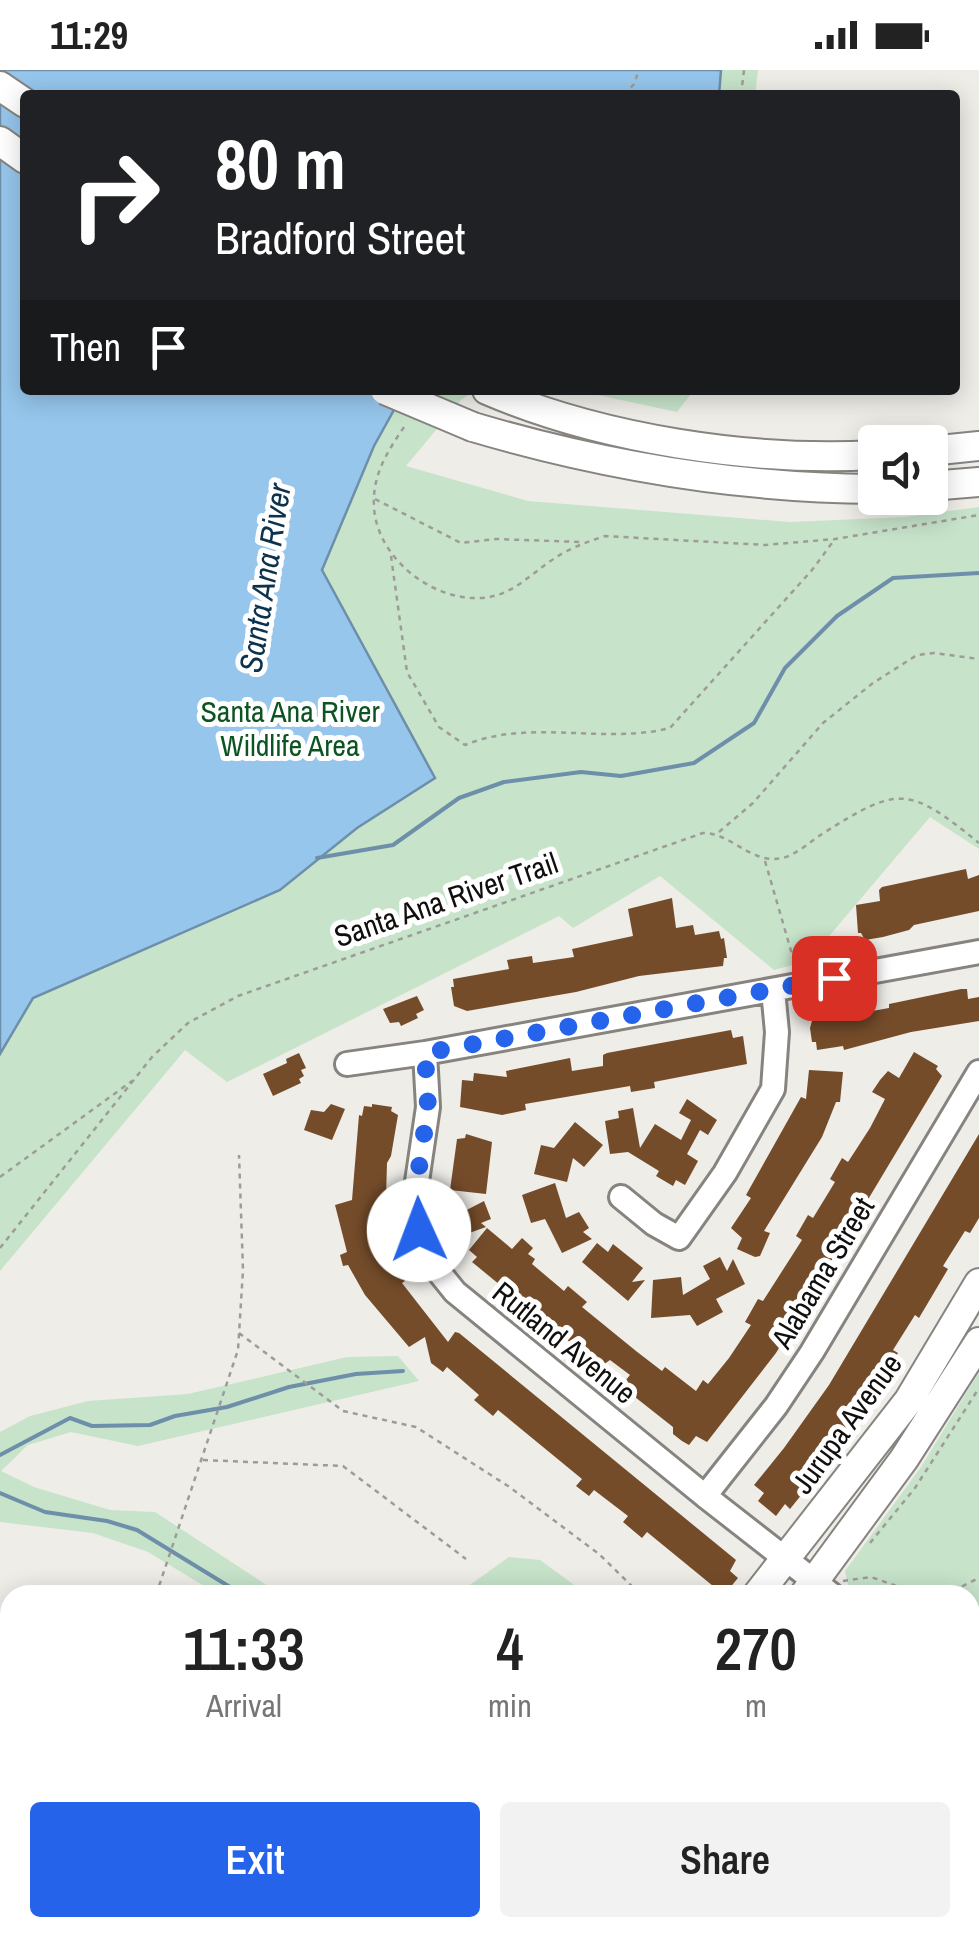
<!DOCTYPE html>
<html lang="en">
<head>
<meta charset="utf-8">
<style>
	:root { --surface:#fff; --page:#f2f2f2; --text:#222; --muted:#767676; --accent:#2563eb }
	body { margin:0; font-family:"Archivo Narrow",sans-serif; background:var(--page); color:var(--text); height:100vh; display:flex; flex-direction:column; font-size:38px; white-space:nowrap }
	* { box-sizing:border-box; margin:0 }
	p { font-size:32px; color:var(--muted) }
	.icon { flex:none; width:55px; height:55px; fill:none; stroke:currentColor; stroke-width:2; stroke-linecap:round; stroke-linejoin:round }
	.map { position:relative; flex:1; overflow:hidden }
	.side { position:absolute; left:0px; top:1515px; width:980px; height:352px; display:flex; flex-direction:column; background:var(--surface); border-radius:30px 30px 0 0; box-shadow:0 5px 25px #0003 }
	.side>* { flex:none }
	.top-card { position:absolute; left:20px; top:20px; width:940px; height:305px; border-radius:10px; box-shadow:0 5px 25px #0003; background:#202124; color:#fff; overflow:hidden }
	.buttons { position:absolute; left:858px; top:355px; display:grid; gap:20px }
	.buttons a { display:grid; place-items:center; width:90px; height:90px; border-radius:10px; background:var(--surface); box-shadow:0 5px 25px #0003; font-size:50px }
	.pin { position:absolute; display:grid; place-items:center; width:85px; height:85px; color:#fff; margin:-42px; border-radius:20px; box-shadow:0 5px 15px #0006 }
	.me { position:absolute; width:110px; margin:-55px; rotate:358deg; stroke-linejoin:round; filter:drop-shadow(0 0 8px #0008) }
	.turn { display:flex; align-items:center; gap:35px; height:210px; padding:0 30px; font-size:45px }
	.turn .icon { width:130px; height:130px; stroke-width:2.5 }
	.turn b { display:block; font-size:70px; line-height:85px }
	.then { display:flex; align-items:center; height:95px; padding:0 30px; background:#0003; gap:20px; font-size:38px }
	.eta { display:flex; justify-content:space-evenly; align-items:center; height:170px; text-align:center }
	.eta b { font-size:60px; font-weight:600; line-height:70px }
	.primary-button { display:flex; gap:20px; margin-top:auto; padding:20px 30px }
	.primary-button a { flex:1; height:115px; border-radius:10px; background:var(--accent); color:#fff; font-size:40px; font-weight:600; line-height:115px; text-align:center }
	.primary-button a+a { background:var(--page); color:var(--text) }
	.status { display:flex; justify-content:space-between; align-items:center; height:70px; padding:0 50px; background:var(--surface); direction:ltr }
	.status svg { height:28px; fill:currentColor }
	.map>svg:first-child { display:block }
	.green { fill:#c7e3ca }
	.water { fill:#96c6ec; stroke:#6e8fa9; stroke-width:2.5 }
	.lines { fill:none; stroke-linecap:round; stroke-linejoin:round }
	.stream { stroke:#6e8fa9; stroke-width:4 }
	.building { fill:#754c2a }
	.minor-casing { stroke:#878480; stroke-width:28 }
	.major-casing { stroke:#878480; stroke-width:32 }
	.path { stroke:#9e9c98; stroke-width:2.5; stroke-dasharray:5 5; stroke-linecap:butt }
	.minor { stroke:#fff; stroke-width:22 }
	.major { stroke:#fff; stroke-width:28 }
	.major-bridge-casing { stroke:#878480; stroke-width:32; stroke-linecap:butt }
	.major-bridge { stroke:#fff; stroke-width:28 }
	.route { stroke:#2563eb; stroke-width:18; stroke-dasharray:0 32.4 }
	.labels { text-anchor:middle; stroke-width:10; stroke-linejoin:round; paint-order:stroke }
	.park-label { font-size:30px; fill:#0d5423; stroke:#fff }
	.street-label { font-size:30px; fill:#100f0e; stroke:#fff }
	.water-label { font-size:32px; font-style:italic; fill:#0c324c; stroke:#fff }
</style>
</head>
<body>
<div class="status"><b>11:29</b><svg viewBox="0 0 49 12"><path d="M0 12V9h3v3zM5 12V6h3v6zM10 12V3h3v9zM15 12V0h3v12zM26 1h20v11H26zM47 4h2v5h-2z"/></svg></div>
<div class="map">
<svg width="979" height="1866" viewBox="0 0 979 1866">
	<rect width="100%" height="100%" fill="#efede8"/>
	<path class="green" d="M0,0H758L755,25H25V320H476L461,330L406,396L528,431L790,452L905,447L979,437V779L930,747L808,891L774,900L660,806L573,858L559,846L227,1012L185,980L0,1201Z
		M574,320H694L677,342Z
		M398,1286L419,1311L138,1376L71,1362L28,1375L1,1401L34,1417L110,1440L155,1442L282,1525H219L148,1482L93,1463L0,1452V1362L30,1346L88,1331L188,1324L347,1287Z
		M979,1302V1604L970,1600V1525H856L849,1519L845,1501L921,1397Z
		M509,1487L540,1490L588,1525H450L467,1517Z"/>
	<path class="water" d="M0,0H721L719,25H25V320H405L374,376L322,500L435,708L357,758L280,820L33,928L0,984Z"/>
	<g class="lines">
		<path class="stream" d="M317,788L393,775L459,728L504,712L581,702L621,706L694,693L754,653L785,598L837,546L893,508L979,503
			M0,1385L70,1348L92,1356L150,1355L175,1346L227,1337L289,1317L356,1304L403,1301
			M0,1423L45,1442L107,1451L137,1460L243,1525
			M494,1525L522,1519L539,1525"/>
	</g>
	<path class="building" d="M966,799L968,809L979,805V841L914,855L909,860L883,867L865,870L861,863H858L856,835L880,831L879,820L882,817Z
		M672,828L676,858L693,855L695,865L719,861L721,869L724,868L727,888H724L723,896L639,906L576,922L467,941L454,936L451,917H454L453,909L509,899L507,890L532,886L533,893L574,887L572,879L633,866L628,839Z
		M961,919H967L968,929L979,927V951L911,962L844,980L843,976L817,980L816,972H812L810,958L814,944L832,941L833,948L889,938V934Z
		M417,926L424,940L416,944L418,948L401,956L399,952L390,953L383,939Z
		M731,960L733,968L743,966L747,994L659,1011L654,1012L655,1018L631,1022L630,1016L525,1034L526,1040L502,1045L460,1037L462,1010L473,1011L474,1003L507,1007L506,1001L570,988L572,1001L603,996V985L607,983Z
		M914,982L938,996L936,999L942,1006L776,1283L707,1372L696,1366L689,1375L682,1371L673,1364V1357L621,1316L630,1305L610,1290L600,1297L472,1192L477,1187L469,1180L487,1158L512,1179L522,1168L533,1178L528,1184L535,1189L532,1194L564,1221L568,1216L587,1232L582,1237L636,1281L662,1301L665,1297L696,1321L703,1310L708,1314L729,1288L751,1255L745,1252L758,1229L763,1231L802,1170L796,1166L808,1145L813,1148L835,1112L830,1109L842,1088L848,1092L870,1058L885,1029L872,1022L880,1010L888,1001L899,1008Z
		M299,983L306,998L301,1000L304,1006L299,1009L301,1013L273,1026L263,1004L287,993L286,989Z
		M809,1000L843,1002L840,1032H836L822,1067L764,1161L770,1163L760,1186L755,1187L737,1179L742,1168L731,1158L751,1128L746,1125L801,1027L806,1029Z
		M687,1029L717,1050L708,1065L700,1060L687,1084L698,1091L685,1115L676,1110L673,1116L656,1106L659,1101L628,1082L610,1084L605,1051L619,1048L618,1041L633,1038L640,1078L655,1054L681,1070L691,1050L679,1043Z
		M331,1034L345,1039L332,1070L304,1060L311,1040L324,1042Z
		M372,1034L392,1037L391,1041L398,1045L391,1086L387,1093L386,1128L378,1127L382,1155L377,1156L392,1199L397,1196L405,1211L402,1213L448,1272L455,1262L459,1263L736,1490L730,1501L738,1508L724,1525L647,1462L642,1468L623,1452L628,1446L594,1420L589,1426L576,1416L582,1409L498,1340L493,1346L474,1330L479,1325L447,1297L443,1302L431,1293L425,1267L409,1277L365,1225L348,1195L343,1196L340,1185L347,1182L335,1135L352,1130L359,1045L362,1046L364,1036L372,1037Z
		M575,1052L603,1075L584,1097L573,1088L567,1112L534,1104L541,1075L554,1078Z
		M466,1064L492,1072L486,1124L450,1120L457,1069L465,1068Z
		M979,1064V1148L970,1163L965,1161L943,1196L948,1199L919,1248L915,1245L893,1280L898,1283L886,1304L880,1301L849,1362L843,1358L813,1399L819,1403L790,1439L785,1434L776,1446L758,1431L764,1423L754,1415L784,1378L829,1315Z
		M555,1113L566,1148L579,1142L589,1158L583,1162L592,1169L562,1183L545,1149L531,1153L522,1125Z
		M484,1131L491,1149L481,1153L486,1157L461,1166L455,1150L460,1148L459,1144Z
		M597,1173L608,1182L613,1174L643,1198L632,1212L645,1210L628,1231L582,1192Z
		M720,1187L727,1201L733,1189L745,1214L716,1229L723,1242L697,1256L690,1245L651,1248L653,1210L681,1207L683,1225L710,1209L703,1196Z"/>
	<g class="lines">
		<g class="minor-casing">
			<path id="minor" d="M425,983L428,1037L415,1125L419,1160L430,1191L455,1222L705,1426L832,1525
				M347,994L425,983L979,882
				M621,1127L654,1154L679,1168L725,1103L773,1019L777,962L773,920
				M705,1426L776,1336L812,1282L979,1002
				M0,1615L10,1616
				M970,1619L979,1623
				M759,1858L769,1866
				M17,1866L22,1858
				M674,1866L681,1858"/>
		</g>
		<g class="major-casing">
			<path id="major" d="M0,16L25,33
				M0,71L25,89
				M487,320C601,369 751,392 875,385
				M473,357C605,396 737,418 875,419
				M930,381L979,376
				M930,416L979,412
				M757,1525L909,1330L979,1213
				M804,1525L904,1389L979,1272
				M481,1866L488,1858
				M521,1866L528,1858"/>
		</g>
		<path class="path" d="M624,25L634,14L639,0
			M741,25L744,0
			M404,357C390,378 375,400 374,427C370,482 428,531 481,528C513,526 530,504 555,488C570,478 587,472 605,466L765,475L835,469L979,445
			M375,429L461,473L496,469L581,472
			M391,486L407,602L439,657L465,675C531,648 602,675 670,658L812,500L835,469
			M719,762L753,733L823,653L873,613L917,585L934,583L979,589
			M765,791L796,898
			M0,1107L132,1011
			M0,1178L152,987L188,953L238,926L703,763C732,763 752,795 782,788C796,785 810,772 822,764C898,716 908,715 979,773
			M239,1263L343,1341L416,1357L508,1416L599,1484L641,1525
			M203,1390L343,1396L466,1489
			M870,1473L915,1418L979,1318
			M843,1511L871,1507L922,1525
			M156,1525L238,1280L243,1200L239,1085
			M944,1525L979,1508"/>
		<use href="#minor" class="minor"/>
		<use href="#major" class="major"/>
		<g class="major-bridge-casing">
			<path id="major-bridge" d="M385,320L473,357"/>
		</g>
		<use href="#major-bridge" class="major-bridge"/>
	</g>
	<g class="lines">
		<path class="route" d="M419,1160L415,1125L428,1037L425,983L834,908"/>
	</g>
	<g class="labels">
		<g class="park-label">
			<text x="290" y="652">Santa Ana River<tspan x="290" dy="34">Wildlife Area</tspan></text>
		</g>
		<g class="street-label">
			<text transform="translate(446 830) rotate(-19)" y="10">Santa Ana River Trail</text>
			<text transform="translate(823 1203) rotate(-59)" y="10">Alabama Street</text>
			<text transform="translate(564 1273) rotate(39)" y="10">Rutland Avenue</text>
			<text transform="translate(847 1354) rotate(-54)" y="10">Jurupa Avenue</text>
		</g>
		<g class="water-label">
			<text transform="translate(265 508) rotate(-81)" y="11">Santa Ana River</text>
		</g>
	</g>
</svg>
<div class="buttons">
<a><svg class="icon" aria-label="sound" viewBox="0 0 24 24"><path d="M4 9h4l5-4v14l-5-4H4zM17 9q2 3 0 6"/></svg></a>
</div>
<div class="pin" style="left:834px;top:908px;background:#d93025"><svg class="icon" aria-label="arrive" viewBox="0 0 24 24"><path d="M6 21V4h12l-3 4 3 4H6"/></svg></div>
<svg class="me" style="left:419px;top:1160px" viewBox="-20 -20 40 40"><circle r="19" fill="#fff"/><path d="M0-13L10 11 0 6-10 11z" fill="#2563eb"/></svg>
<div class="top-card">
<div class="turn"><svg class="icon" aria-label="right" viewBox="0 0 24 24"><path d="M7 20v-9h11M14 6l5 5-5 5"/></svg><div><b>80 m</b>Bradford Street</div></div>
<div class="then">Then<svg class="icon" aria-label="arrive" viewBox="0 0 24 24"><path d="M6 21V4h12l-3 4 3 4H6"/></svg></div>
</div>
<section class="side">
<div class="eta">
<div><b>11:33</b><p>Arrival</p></div>
<div><b>4</b><p>min</p></div>
<div><b>270</b><p>m</p></div>
</div>
<div class="primary-button"><a>Exit</a><a>Share</a></div>
</section>
</div>
</body>
</html>
